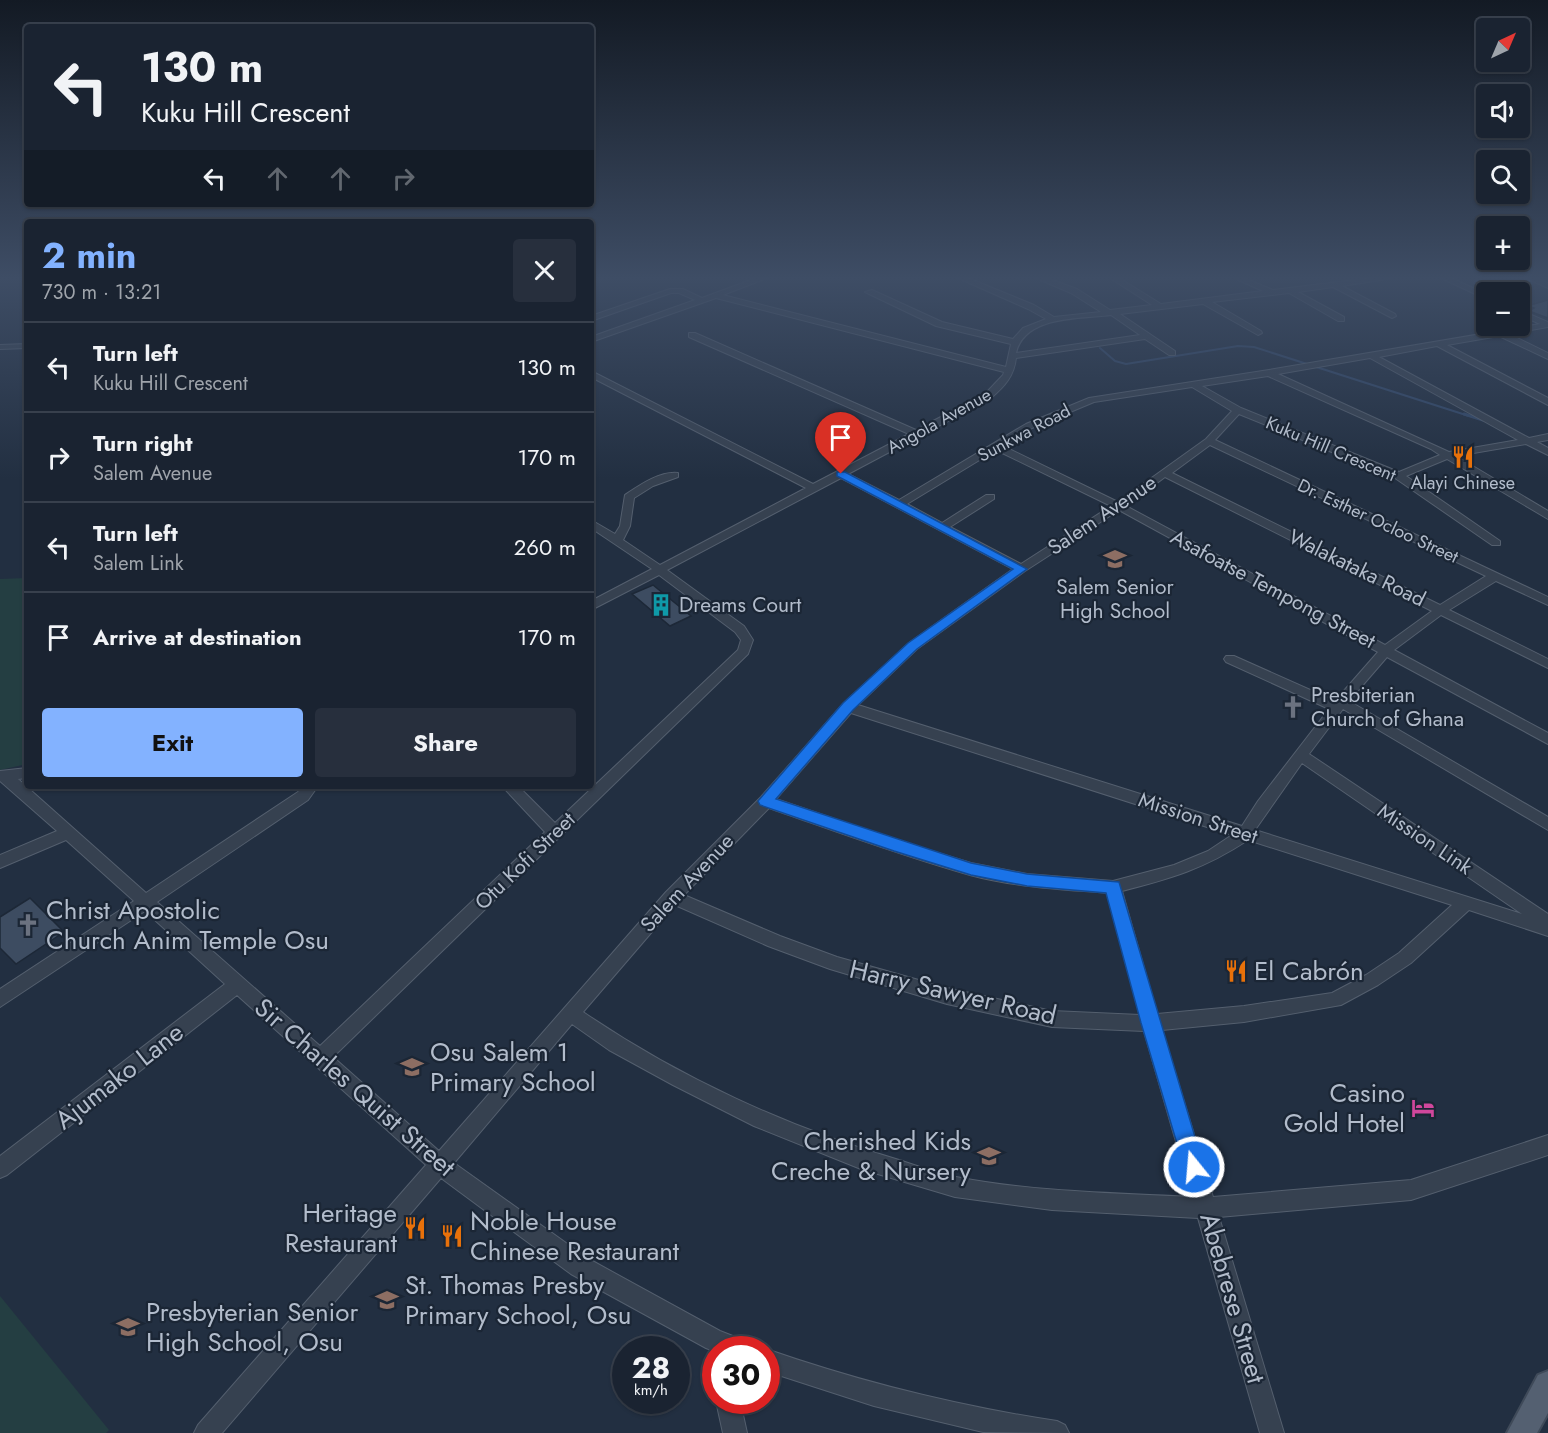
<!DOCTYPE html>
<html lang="en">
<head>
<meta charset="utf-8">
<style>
	:root { --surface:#1a2331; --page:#272f3d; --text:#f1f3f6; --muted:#9fa4ab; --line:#38404d; --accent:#83b2ff }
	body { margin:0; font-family:Jost,sans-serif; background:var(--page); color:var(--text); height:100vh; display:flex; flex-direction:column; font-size:22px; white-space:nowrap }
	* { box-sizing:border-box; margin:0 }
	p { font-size:20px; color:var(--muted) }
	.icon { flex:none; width:33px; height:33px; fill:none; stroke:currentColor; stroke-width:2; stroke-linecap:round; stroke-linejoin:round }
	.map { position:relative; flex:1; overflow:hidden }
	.drawer { position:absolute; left:24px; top:219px; width:570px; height:570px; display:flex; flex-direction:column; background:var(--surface); border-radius:6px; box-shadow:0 2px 4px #0004,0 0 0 2px var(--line) }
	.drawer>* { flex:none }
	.banner { position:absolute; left:24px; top:24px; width:570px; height:183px; border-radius:6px; box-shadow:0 2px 4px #0004,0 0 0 2px var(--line); background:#1a2331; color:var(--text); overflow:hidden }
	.needle { width:39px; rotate:44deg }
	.controls { position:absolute; left:1476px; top:18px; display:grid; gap:12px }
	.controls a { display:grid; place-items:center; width:54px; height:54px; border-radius:6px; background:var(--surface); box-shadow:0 2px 4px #0004,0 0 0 2px var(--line); font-size:30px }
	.speed { position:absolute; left:612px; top:1336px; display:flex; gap:12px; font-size:30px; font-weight:700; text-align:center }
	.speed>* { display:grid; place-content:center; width:78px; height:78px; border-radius:50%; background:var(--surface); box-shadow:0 2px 4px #0004,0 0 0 2px var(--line); line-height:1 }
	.speed small { font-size:15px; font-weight:400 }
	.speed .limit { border:9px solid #d22; background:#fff; color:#111 }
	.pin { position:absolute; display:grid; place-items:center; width:51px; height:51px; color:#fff; margin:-62px -26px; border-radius:50% 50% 50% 0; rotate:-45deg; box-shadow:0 0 6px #0007 }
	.pin .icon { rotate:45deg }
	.me { position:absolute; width:66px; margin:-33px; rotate:343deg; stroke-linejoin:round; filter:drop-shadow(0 0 4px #0008) }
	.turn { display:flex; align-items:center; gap:21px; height:126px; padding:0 18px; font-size:27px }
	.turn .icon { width:78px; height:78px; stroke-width:2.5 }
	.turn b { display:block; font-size:42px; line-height:51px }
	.lanes { display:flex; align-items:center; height:57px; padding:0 18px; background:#0003; justify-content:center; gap:30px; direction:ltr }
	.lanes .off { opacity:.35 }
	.round { display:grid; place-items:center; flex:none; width:63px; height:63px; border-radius:6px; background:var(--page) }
	.overview { display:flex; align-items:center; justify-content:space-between; height:102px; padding:0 18px }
	h1 { font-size:36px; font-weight:700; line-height:45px; color:var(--accent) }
	.primary-button { display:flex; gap:12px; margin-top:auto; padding:12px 18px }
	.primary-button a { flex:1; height:69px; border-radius:6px; background:var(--accent); color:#111; font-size:24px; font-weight:700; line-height:69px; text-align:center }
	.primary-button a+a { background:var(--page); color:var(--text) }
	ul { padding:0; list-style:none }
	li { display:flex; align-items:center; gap:18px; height:90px; padding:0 18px; border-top:2px solid var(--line) }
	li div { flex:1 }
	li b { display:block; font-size:22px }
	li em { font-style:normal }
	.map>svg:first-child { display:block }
	.green { fill:#243e42 }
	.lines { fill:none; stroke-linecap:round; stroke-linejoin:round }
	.stream-far1 { stroke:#33496a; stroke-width:2 }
	.stream { stroke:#33496a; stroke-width:3 }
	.building { fill:#3d4c61; stroke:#1d2837; stroke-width:1.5 }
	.minor-casing { stroke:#545f6e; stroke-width:2 }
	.major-casing { stroke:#3f4a59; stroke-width:4 }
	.minor { fill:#364150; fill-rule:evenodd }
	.major { fill:#546071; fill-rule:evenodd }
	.route { fill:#1a73e8; stroke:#114b97; stroke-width:1.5 }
	.labels { text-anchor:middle; stroke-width:4.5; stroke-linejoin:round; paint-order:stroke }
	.far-street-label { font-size:18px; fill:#b2bccb; stroke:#1b2635 }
	.far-poi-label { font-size:18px; fill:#b2bccb; stroke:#1b2635 }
	.street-label { font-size:21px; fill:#b2bccb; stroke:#1b2635 }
	.poi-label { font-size:21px; fill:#b2bccb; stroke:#1b2635; text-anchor:start }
	.near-poi-label { font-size:26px; fill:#b2bccb; stroke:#1b2635; text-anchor:start }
	.near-street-label { font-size:26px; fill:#b2bccb; stroke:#1b2635 }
</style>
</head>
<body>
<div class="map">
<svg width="1548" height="1433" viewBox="0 0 1548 1433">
	<rect width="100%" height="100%" fill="#222f41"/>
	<path class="green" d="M27,578V764L0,770V579Z
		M0,1296L109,1430L106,1433H0Z"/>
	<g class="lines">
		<path class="stream-far1" d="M1100,348L1115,361L1126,364L1238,346L1254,347L1469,416"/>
		<path class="stream" d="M1464,414L1483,420"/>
	</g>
	<path class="building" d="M1548,300V318L1529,311L1534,308L1527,306Z
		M653,585L691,616L670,626L632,594Z
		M30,898L64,932L16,964L0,948V917Z"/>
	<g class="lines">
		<g class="minor-casing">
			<path id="minor" d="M756,278H767L723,295L1006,367L1011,344L936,326L865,292L872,290L942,322L1013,339L1023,328L1046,319L1028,309L958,278H968L1034,305L1054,317L1101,312L1071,293L1036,278H1047L1077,289L1110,310L1152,305L1110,278H1119L1161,304L1263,291L1234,278H1244L1273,290L1371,278H1393L1342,286L1395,314L1396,316L1392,318L1333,287L1298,292L1344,317V321H1338L1289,293L1212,302L1261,331L1262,333L1258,335L1203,304L1120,314L1175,351V355H1169L1145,339L1016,358C1014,376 1005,386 991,398L848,474L899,500L1026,424L1089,398L1269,370L1540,324L1520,315V310L1548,322V327L1509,334L1548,353V359L1499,336L1447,345L1548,398V405L1437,346L1379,357L1529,438L1548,434V440L1537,442L1548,448V455L1526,444L1456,456L1548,511V519L1447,459L1406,476L1500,541V545H1492L1395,478L1239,414L1215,440L1548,597V605L1496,581L1449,610L1548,659V668L1441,615L1394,650L1548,733V744L1387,657L1349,701L1548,817V830L1343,709L1309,754L1548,914V936L1469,910L1411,963L1378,985L1341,1005L1244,1022L1162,1030L1213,1197L1411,1180L1548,1135V1155L1411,1200L1219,1217L1284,1433H1260L1198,1218L1052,1210L955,1197L861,1169L754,1126L673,1085L609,1050L572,1024L454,1163L587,1258L720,1331L748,1342L751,1350H716V1352L706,1348L571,1274L441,1178L222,1433H194L198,1425L426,1165L237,995L7,1175L0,1178V1156L225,984L145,911L0,1007V989L134,901L66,840L0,868V855L57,831L0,781V771L27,768V778L18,779L146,893L298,792L303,786H318L308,800L157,902L320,1046L545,832L502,786H518L555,823L738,650L741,640L735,632L659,575L591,610V601L652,569L591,528V520L615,534L620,526L625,495C640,485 660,471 678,473V477L653,486L634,498L630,526L623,540L660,565L806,488L591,377V371L813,484L909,434L689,337V333H695L916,430L985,394L1003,375L1004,372L716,298L591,342V337L695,300L679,293H671L591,321V316L670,289H683L702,298ZM1111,315L1140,335L1016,353C1025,315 1081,319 1111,315ZM1370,358L1518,440L1449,452L1278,374ZM1268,376L1431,449L1440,455L1399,472L1241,408L1202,386ZM1192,387L1232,411L1206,439L1118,502L1003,446L1032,428L1094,402ZM1210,445L1486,576L1440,605L1172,473ZM996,450L1111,506L1021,564L950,527L994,499V495H986L942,523L907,504ZM1165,477L1432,611L1385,645L1126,506ZM841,478L1013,569L909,643L843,704L761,797L666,892L439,1151L333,1057L748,654L753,640L744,626L667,570ZM1119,510L1378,652L1335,701L1234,656H1226L1224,659L1226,662L1329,709L1258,801L1242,826L858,705L917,649L1025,571ZM851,713L1232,835L1208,851L1174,865L1113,881L1027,874L971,863L902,842L776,799ZM1302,763L1522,914L1255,830ZM769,808C835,831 902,856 970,875C1014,887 1061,889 1107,893L1140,1015L1052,1011L947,988L837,957L780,936L684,895ZM1248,840L1452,905L1399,953L1366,975L1332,993L1244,1006L1157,1014L1122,891C1172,878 1204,869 1248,840ZM675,905L768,946L830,969L947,1004L1052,1027L1144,1031L1192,1197C1114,1193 1034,1192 956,1177C937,1173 918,1166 899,1160C789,1128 678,1077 583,1012Z
				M1441,278H1451L1486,294V299Z
				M1526,278H1536L1548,283V288Z
				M27,344V348L0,349V345Z
				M766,1349C861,1382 957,1406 1057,1421L1065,1425L1069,1433L983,1432L874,1406L766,1371V1350H763Z
				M716,1401H740L747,1433H723Z"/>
		</g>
		<g class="major-casing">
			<path id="major" d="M1548,1371V1413L1537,1433H1507L1538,1375Z"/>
		</g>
		<use href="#minor" class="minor"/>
		<use href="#major" class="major"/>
	</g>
	<linearGradient id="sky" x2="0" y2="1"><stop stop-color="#131a24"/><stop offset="0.58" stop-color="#3e4d65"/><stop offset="1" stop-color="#3e4d65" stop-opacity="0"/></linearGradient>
	<rect width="1548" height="479" fill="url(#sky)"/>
	<path class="route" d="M837,472H845L1027,569L917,649L853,710L776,799L971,863L1027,874L1119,882L1204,1167L1201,1174L1194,1177L1187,1174L1184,1167L1141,1023L1106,893L1027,886L971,875L894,851L760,805L758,801L843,703L908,643L1013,569L837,476Z"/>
	<defs>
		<g id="restaurant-bare" transform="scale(1.8)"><path d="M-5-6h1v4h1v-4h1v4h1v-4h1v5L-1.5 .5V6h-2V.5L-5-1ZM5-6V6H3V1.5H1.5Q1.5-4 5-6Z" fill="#e8710a" stroke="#1b2635" stroke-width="2.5" paint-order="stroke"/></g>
		<g id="school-bare" transform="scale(1.8)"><path d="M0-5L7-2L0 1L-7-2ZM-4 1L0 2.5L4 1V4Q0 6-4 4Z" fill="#8d6e63" stroke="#1b2635" stroke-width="2.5" paint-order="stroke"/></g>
		<g id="building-bare" transform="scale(1.8)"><path d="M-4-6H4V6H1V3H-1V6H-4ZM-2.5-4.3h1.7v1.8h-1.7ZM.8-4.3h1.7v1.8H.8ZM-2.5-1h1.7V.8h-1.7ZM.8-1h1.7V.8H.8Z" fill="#0f9aa8" stroke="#1b2635" stroke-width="2.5" paint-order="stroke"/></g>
		<g id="church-bare" transform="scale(1.8)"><path d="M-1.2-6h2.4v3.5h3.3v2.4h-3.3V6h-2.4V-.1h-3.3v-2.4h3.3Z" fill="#6b7280" stroke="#1b2635" stroke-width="2.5" paint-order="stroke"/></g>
		<g id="hotel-bare" transform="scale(1.8)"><path d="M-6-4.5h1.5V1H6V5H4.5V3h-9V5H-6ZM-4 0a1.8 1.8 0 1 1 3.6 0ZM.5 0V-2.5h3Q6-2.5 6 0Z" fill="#d1479c" stroke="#1b2635" stroke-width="2.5" paint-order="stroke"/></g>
	</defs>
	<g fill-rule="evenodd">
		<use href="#restaurant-bare" x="1463" y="457"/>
		<use href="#school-bare" x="1115" y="559"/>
		<use href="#building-bare" x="661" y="605"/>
		<use href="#church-bare" x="1293" y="707"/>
		<use href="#church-bare" x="28" y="925"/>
		<use href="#restaurant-bare" x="1236" y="971"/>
		<use href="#school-bare" x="412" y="1067"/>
		<use href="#hotel-bare" x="1423" y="1108"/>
		<use href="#school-bare" x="989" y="1156"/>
		<use href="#restaurant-bare" x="415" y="1228"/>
		<use href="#restaurant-bare" x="452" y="1236"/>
		<use href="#school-bare" x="387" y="1300"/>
		<use href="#school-bare" x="128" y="1327"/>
	</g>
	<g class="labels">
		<g class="far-street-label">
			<text transform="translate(939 421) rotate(-29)" y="6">Angola Avenue</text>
			<text transform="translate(1024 433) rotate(-28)" y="6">Sunkwa Road</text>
			<text transform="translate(1331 449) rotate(23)" y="6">Kuku Hill Crescent</text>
			<text transform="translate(1378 521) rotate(25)" y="6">Dr. Esther Ocloo Street</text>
		</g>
		<g class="far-poi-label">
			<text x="1463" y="489">Alayi Chinese</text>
		</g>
		<g class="street-label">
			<text transform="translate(1102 515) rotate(-34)" y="7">Salem Avenue</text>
			<text transform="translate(1357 568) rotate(26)" y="7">Walakataka Road</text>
			<text transform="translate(1273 589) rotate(28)" y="7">Asafoatse Tempong Street</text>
			<text transform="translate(1198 818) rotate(18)" y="7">Mission Street</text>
			<text transform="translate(1425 839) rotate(34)" y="7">Mission Link</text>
			<text transform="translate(525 861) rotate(-44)" y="7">Otu Kofi Street</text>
			<text transform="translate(687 883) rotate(-47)" y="7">Salem Avenue</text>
		</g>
		<g class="poi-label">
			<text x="1115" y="594" text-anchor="middle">Salem Senior<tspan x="1115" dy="24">High School</tspan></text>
			<text x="679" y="612">Dreams Court</text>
			<text x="1311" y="702">Presbiterian<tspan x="1311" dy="24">Church of Ghana</tspan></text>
		</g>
		<g class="near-poi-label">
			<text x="46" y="919">Christ Apostolic<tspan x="46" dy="30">Church Anim Temple Osu</tspan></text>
			<text x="1254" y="980">El Cabrón</text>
			<text x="430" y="1061">Osu Salem 1<tspan x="430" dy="30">Primary School</tspan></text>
			<text x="1405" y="1102" text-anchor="end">Casino<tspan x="1405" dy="30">Gold Hotel</tspan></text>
			<text x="971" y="1150" text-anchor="end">Cherished Kids<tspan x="971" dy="30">Creche &amp; Nursery</tspan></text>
			<text x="397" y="1222" text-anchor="end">Heritage<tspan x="397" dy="30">Restaurant</tspan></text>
			<text x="470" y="1230">Noble House<tspan x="470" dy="30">Chinese Restaurant</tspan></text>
			<text x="405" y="1294">St. Thomas Presby<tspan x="405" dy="30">Primary School, Osu</tspan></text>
			<text x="146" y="1321">Presbyterian Senior<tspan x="146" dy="30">High School, Osu</tspan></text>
		</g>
		<g class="near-street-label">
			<text transform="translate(953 992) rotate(13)" y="9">Harry Sawyer Road</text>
			<text transform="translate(119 1076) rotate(-38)" y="9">Ajumako Lane</text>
			<text transform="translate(355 1087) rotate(41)" y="9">Sir Charles Quist Street</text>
			<text transform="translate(1233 1298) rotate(74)" y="9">Abebrese Street</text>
		</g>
	</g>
</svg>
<div class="controls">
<a><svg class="needle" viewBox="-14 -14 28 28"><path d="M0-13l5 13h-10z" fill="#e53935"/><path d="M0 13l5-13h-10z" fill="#9fa4ab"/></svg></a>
<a><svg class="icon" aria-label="sound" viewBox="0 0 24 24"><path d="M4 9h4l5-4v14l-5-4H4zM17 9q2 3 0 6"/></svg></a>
<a><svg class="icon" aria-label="search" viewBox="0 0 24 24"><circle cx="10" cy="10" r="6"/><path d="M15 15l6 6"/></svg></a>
<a>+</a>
<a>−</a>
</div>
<div class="speed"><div>28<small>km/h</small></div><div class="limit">30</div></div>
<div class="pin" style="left:841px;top:474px;background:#d93025"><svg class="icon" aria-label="arrive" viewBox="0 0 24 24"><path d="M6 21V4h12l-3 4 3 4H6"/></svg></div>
<svg class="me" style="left:1194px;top:1167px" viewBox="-20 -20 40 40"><circle r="17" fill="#1a73e8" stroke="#fff" stroke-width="3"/><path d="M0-11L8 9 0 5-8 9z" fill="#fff"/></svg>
<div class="banner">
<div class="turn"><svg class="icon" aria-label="left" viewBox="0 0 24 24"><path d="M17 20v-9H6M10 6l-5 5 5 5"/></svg><div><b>130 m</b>Kuku Hill Crescent</div></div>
<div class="lanes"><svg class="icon" aria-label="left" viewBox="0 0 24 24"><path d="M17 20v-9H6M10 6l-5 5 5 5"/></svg><svg class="icon off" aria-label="ahead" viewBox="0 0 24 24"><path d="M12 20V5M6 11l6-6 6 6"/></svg><svg class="icon off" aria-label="ahead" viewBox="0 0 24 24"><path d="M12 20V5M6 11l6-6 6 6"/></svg><svg class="icon off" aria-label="right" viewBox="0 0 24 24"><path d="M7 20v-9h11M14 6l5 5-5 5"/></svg></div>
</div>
<section class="drawer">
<div class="overview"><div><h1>2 min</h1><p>730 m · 13:21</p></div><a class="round"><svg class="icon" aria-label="close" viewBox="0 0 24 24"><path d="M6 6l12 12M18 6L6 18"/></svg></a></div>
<ul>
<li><svg class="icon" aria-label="left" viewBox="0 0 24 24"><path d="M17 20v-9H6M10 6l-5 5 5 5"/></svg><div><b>Turn left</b><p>Kuku Hill Crescent</p></div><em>130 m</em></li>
<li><svg class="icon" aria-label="right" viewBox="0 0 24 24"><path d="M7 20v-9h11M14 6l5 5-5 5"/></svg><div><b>Turn right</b><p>Salem Avenue</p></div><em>170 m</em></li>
<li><svg class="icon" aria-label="left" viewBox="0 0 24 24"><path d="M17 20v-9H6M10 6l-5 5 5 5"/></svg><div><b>Turn left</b><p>Salem Link</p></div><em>260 m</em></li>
<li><svg class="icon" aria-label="arrive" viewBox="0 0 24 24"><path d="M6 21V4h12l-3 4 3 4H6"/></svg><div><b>Arrive at destination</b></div><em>170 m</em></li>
</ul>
<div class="primary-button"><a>Exit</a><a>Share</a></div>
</section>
</div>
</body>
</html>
